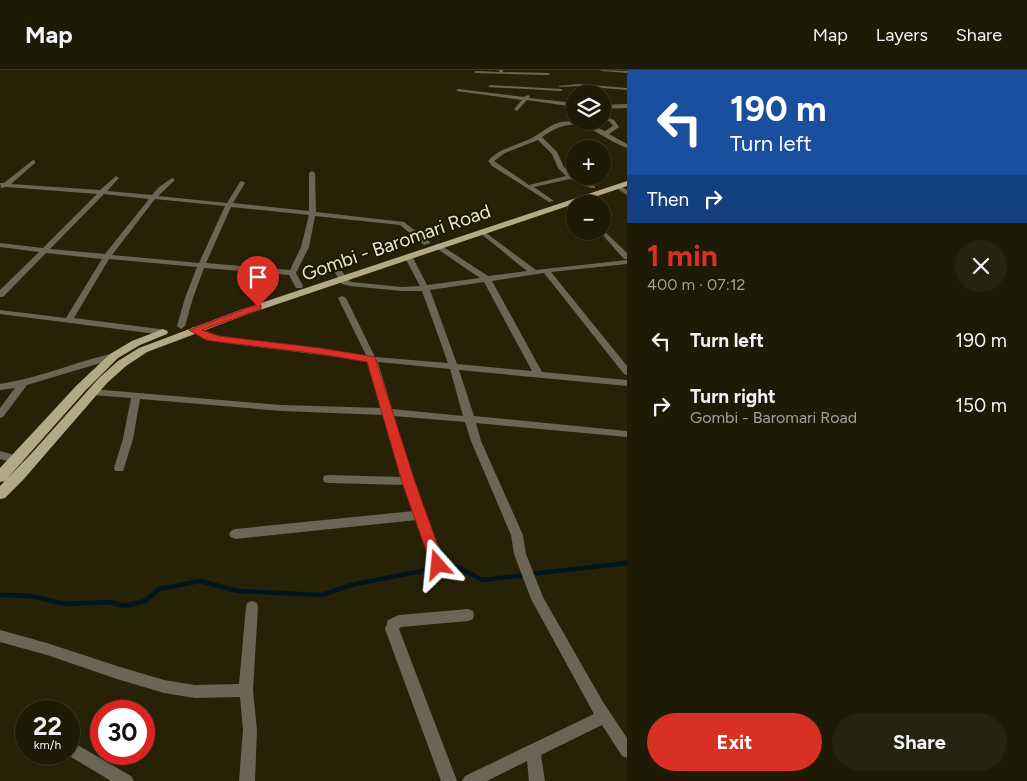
<!DOCTYPE html>
<html lang="en">
<head>
<meta charset="utf-8">
<style>
	:root { --surface:#1d1a05; --page:#25230f; --text:#f1f3f6; --muted:#a0a19a; --line:#3b3827; --accent:#d93025 }
	body { margin:0; font-family:Figtree,sans-serif; background:var(--page); color:var(--text); height:100vh; display:flex; flex-direction:column; font-size:19px; white-space:nowrap }
	* { box-sizing:border-box; margin:0 }
	p { font-size:16px; color:var(--muted) }
	.icon { flex:none; width:28px; height:28px; fill:none; stroke:currentColor; stroke-width:2; stroke-linecap:round; stroke-linejoin:round }
	.map { position:relative; flex:1; overflow:hidden }
	.drawer { display:flex; flex-direction:column; background:var(--surface); width:400px }
	.drawer>* { flex:none }
	.guide { background:#1a4fa0; color:#fff; overflow:hidden }
	.controls { position:absolute; left:566px; top:15px; display:grid; gap:10px }
	.controls a { display:grid; place-items:center; width:45px; height:45px; border-radius:50%; background:var(--surface); box-shadow:0 1px 4px #0004,0 0 0 1px var(--line); font-size:25px }
	.speed { position:absolute; left:15px; top:630px; display:flex; gap:10px; font-size:25px; font-weight:700; text-align:center }
	.speed>* { display:grid; place-content:center; width:65px; height:65px; border-radius:50%; background:var(--surface); box-shadow:0 1px 4px #0004,0 0 0 1px var(--line); line-height:1 }
	.speed small { font-size:12px; font-weight:400 }
	.speed .limit { border:8px solid #d22; background:#fff; color:#111 }
	.pin { position:absolute; display:grid; place-items:center; width:42px; height:42px; color:#fff; margin:-51px -21px; border-radius:50% 50% 50% 0; rotate:-45deg; box-shadow:0 0 5px #0007 }
	.pin .icon { rotate:45deg }
	.me { position:absolute; width:55px; margin:-28px; rotate:342deg; stroke-linejoin:round; filter:drop-shadow(0 0 4px #0008) }
	.turn { display:flex; align-items:center; gap:18px; height:105px; padding:0 20px; font-size:22px }
	.turn .icon { width:65px; height:65px; stroke-width:2.5 }
	.turn b { display:block; font-size:35px; line-height:42px }
	.then { display:flex; align-items:center; height:48px; padding:0 20px; background:#0003; gap:10px; font-size:19px }
	.round { display:grid; place-items:center; flex:none; width:52px; height:52px; border-radius:26px; background:var(--page) }
	.summary { display:flex; align-items:center; justify-content:space-between; height:85px; padding:0 20px }
	h1 { font-size:30px; font-weight:700; line-height:38px; color:var(--accent) }
	.action { display:flex; gap:10px; margin-top:auto; padding:10px 20px }
	.action a { flex:1; height:58px; border-radius:30px; background:var(--accent); color:#fff; font-size:20px; font-weight:700; line-height:58px; text-align:center }
	.action a+a { background:var(--page); color:var(--text) }
	ul { padding:0; list-style:none }
	li { display:flex; align-items:center; gap:15px; height:65px; padding:0 20px }
	li div { flex:1 }
	li b { display:block; font-size:19px }
	li em { font-style:normal }
	header { display:flex; align-items:center; gap:30px; box-sizing:border-box; height:70px; padding:0 25px; background:var(--surface); border-bottom:1px solid var(--line) }
	header strong { font-size:24px }
	nav { display:flex; gap:28px; margin-inline-start:auto; font-size:18px }
	main { display:flex; flex:1; min-height:0 }
	.map>svg:first-child { display:block }
	.lines { fill:none; stroke-linecap:round; stroke-linejoin:round }
	.stream-far1 { stroke:#00161c; stroke-width:3 }
	.stream { stroke:#00161c; stroke-width:4.5 }
	.street { fill:#6a6554; fill-rule:evenodd }
	.primary { fill:#b4a986; fill-rule:evenodd }
	.route { fill:#d93025; stroke:#8d1f18 }
	.labels { text-anchor:middle; stroke-width:4; stroke-linejoin:round; paint-order:stroke }
	.street-label { font-size:19px; fill:#ebe8d8; stroke:#1d1800 }
</style>
</head>
<body>
<header>
<strong>Map</strong>
<nav><a>Map</a><a>Layers</a><a>Share</a></nav>
</header>
<main>
<div class="map">
<svg width="627" height="711" viewBox="0 0 627 711">
	<rect width="100%" height="100%" fill="#272207"/>
	<g class="lines">
		<path class="stream-far1" d="M623,493H627"/>
		<path class="stream" d="M531,504L627,493
			M0,525L30,526L66,534L109,532L125,536L145,531L159,519L200,511L238,521L322,525L351,515L447,496L460,498L482,510L525,505"/>
		<path class="street" d="M499,0H503V2L548,3L550,4L548,5L476,3L474,2L476,1L499,2Z
			M600,0L627,1V3L602,1Z
			M579,14L627,18V20L579,16L560,17L558,16Z
			M490,15L561,19L563,20L561,21L488,17Z
			M458,19L524,27L528,25L530,26L529,28L575,33V37L527,30L517,41L514,39L522,30L456,21Z
			M627,34V38L602,39V35Z
			M602,45L614,50L619,57L609,64L627,74V78C592,64 580,40 542,67L557,82L564,97L573,106L595,116V118H591L570,109L534,117L554,131L549,132L492,96L488,91C498,79 512,77 525,71C534,68 541,62 549,57C567,46 587,53 605,61L613,56L610,52L602,48ZM538,70L552,84L558,98L566,106L529,115L494,91L505,83Z
			M33,90L35,91V93L11,114L100,120L116,106L119,108L107,121L152,125L158,118L172,108L174,109V111L158,126L227,133L240,112L242,111L245,113L233,133L309,141V103L312,101L315,103L316,142L404,152L431,173L424,175L400,155L315,146L309,177L296,203L303,216L302,218H296L289,205L204,198L193,228L185,256L181,259L177,256L185,228L197,197L109,189L74,248L167,260L168,262L164,265L0,244V240L66,248L102,189L46,183L3,227H0V220L39,182L0,177V173L43,178L97,124L6,117L1,118L0,113H4ZM104,124L149,129L105,184L50,179ZM155,129L225,136L199,193L112,185ZM231,137L309,145L301,177L290,200L206,193Z
			M615,115H619L627,120V125L615,117Z
			M602,159L627,183V189H624L600,162L599,161H602Z
			M482,160L536,200L627,190V194L551,202L627,296V305L624,304L544,203L492,211L542,302L627,310V316L459,300L474,346L627,361V367L476,353L481,371L523,465L526,484L543,527L603,632L627,668V688L622,686L602,655L541,685L545,711H529L527,691L487,711H462L465,706L594,644L531,529L514,484L511,465L471,371L465,352L394,346L414,411L444,495L442,499L438,500L434,499L432,495L417,450L235,469L231,467L229,464L231,461L235,459L414,441L405,415L328,413L324,412L323,409L324,406L328,405L402,407L384,345L281,341L140,329L133,369L124,398L123,401H115L114,398L123,369L131,328L92,325L87,322L92,319L281,335L382,338L368,291L219,272L189,260L193,257L220,267L366,285L338,228L342,226L346,228L375,287L448,293L422,221H402L350,216L342,214L335,203L336,201H342L348,210L351,212L402,217L420,216L404,186L408,184L412,186L427,215L480,208L436,178V174H439L488,206L527,201L480,163L478,162ZM484,212L532,301L457,294L430,220ZM378,292L450,299L463,346L392,339Z
			M114,283L118,286L117,288L27,315L3,347L0,348V338L15,318L0,320V314C39,308 75,292 114,283Z
			M0,381L22,387L23,390L22,393L18,394L0,389Z
			M252,531L257,533L258,537L253,620L257,660L255,711H239L243,660L240,627L195,628L164,623L117,609L47,585L0,572V560L47,573L117,596L164,610L195,615L239,614L246,537L247,533Z
			M468,539L473,541L474,545L473,549L468,551L401,557L399,559L457,711H441L385,559L388,550L399,545Z
			M69,670L131,706L134,711H111L66,684H69Z"/>
		<path class="primary" d="M627,111V116L248,244L147,282L126,296L107,313L23,410L5,428L0,429V416L31,384L99,308L118,291L139,278L240,240Z
			M163,259L168,262L167,264L140,275L118,288L85,321L5,411L0,412V398L77,315L110,284L132,271Z"/>
	</g>
	<path class="route" d="M258,234L261,235V239L202,260L219,266L320,278L375,287L415,412L445,495L443,499H433L431,495L402,412L367,292L320,284L219,272L206,270L189,260Z"/>
	<g class="labels">
		<g class="street-label">
			<text transform="translate(396 172) rotate(-19)" y="7">Gombi - Baromari Road</text>
		</g>
	</g>
</svg>
<div class="controls">
<a><svg class="icon" aria-label="layers" viewBox="0 0 24 24"><path d="M12 4l9 5-9 5-9-5zM3 14l9 5 9-5"/></svg></a>
<a>+</a>
<a>−</a>
</div>
<div class="speed"><div>22<small>km/h</small></div><div class="limit">30</div></div>
<div class="pin" style="left:258px;top:237px;background:#d93025"><svg class="icon" aria-label="arrive" viewBox="0 0 24 24"><path d="M6 21V4h12l-3 4 3 4H6"/></svg></div>
<svg class="me" style="left:438px;top:495px" viewBox="-20 -20 40 40"><path d="M0-17L14 15 0 8-14 15z" fill="#d93025" stroke="#fff" stroke-width="4"/></svg>
</div>
<section class="drawer">
<div class="guide">
<div class="turn"><svg class="icon" aria-label="left" viewBox="0 0 24 24"><path d="M17 20v-9H6M10 6l-5 5 5 5"/></svg><div><b>190 m</b>Turn left</div></div>
<div class="then">Then<svg class="icon" aria-label="right" viewBox="0 0 24 24"><path d="M7 20v-9h11M14 6l5 5-5 5"/></svg></div>
</div>
<div class="summary"><div><h1>1 min</h1><p>400 m · 07:12</p></div><a class="round"><svg class="icon" aria-label="close" viewBox="0 0 24 24"><path d="M6 6l12 12M18 6L6 18"/></svg></a></div>
<ul>
<li><svg class="icon" aria-label="left" viewBox="0 0 24 24"><path d="M17 20v-9H6M10 6l-5 5 5 5"/></svg><div><b>Turn left</b></div><em>190 m</em></li>
<li><svg class="icon" aria-label="right" viewBox="0 0 24 24"><path d="M7 20v-9h11M14 6l5 5-5 5"/></svg><div><b>Turn right</b><p>Gombi - Baromari Road</p></div><em>150 m</em></li>
</ul>
<div class="action"><a>Exit</a><a>Share</a></div>
</section>
</main>
</body>
</html>
